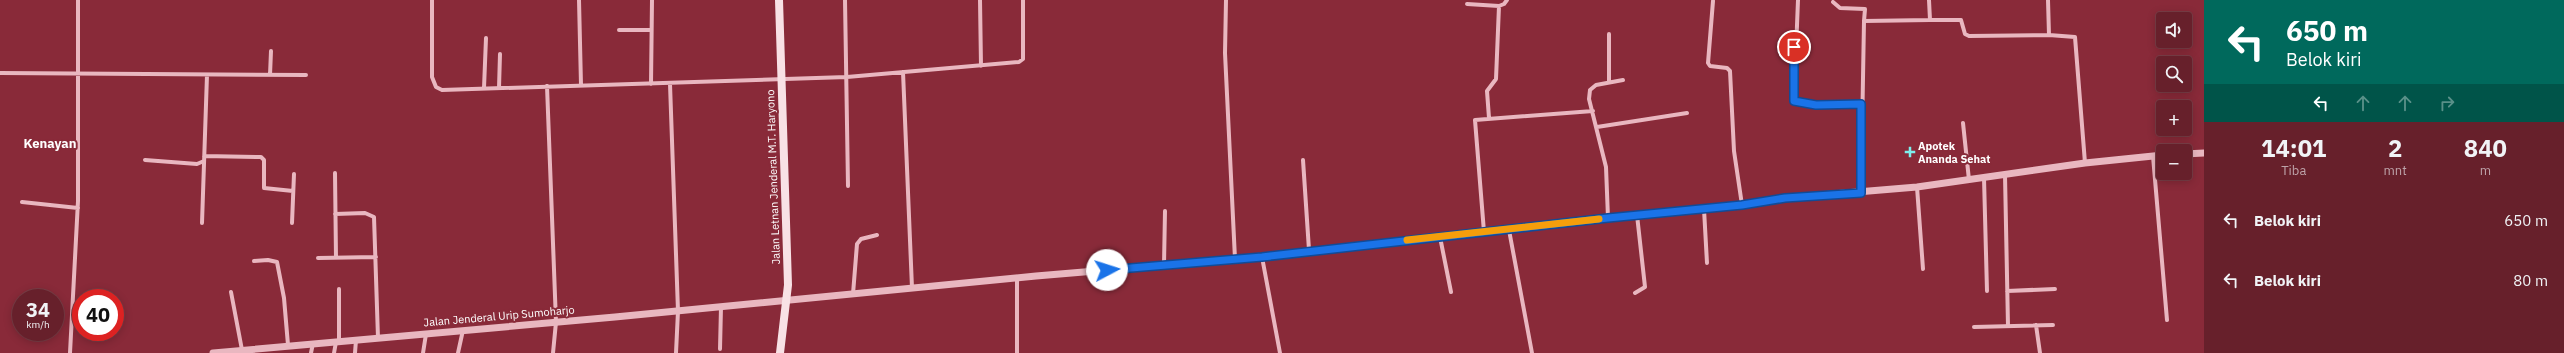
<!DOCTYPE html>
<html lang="id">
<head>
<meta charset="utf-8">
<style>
	:root { --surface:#67202b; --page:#6f2d37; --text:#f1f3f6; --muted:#bda3a9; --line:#7a3e47 }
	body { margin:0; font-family:"IBM Plex Sans",sans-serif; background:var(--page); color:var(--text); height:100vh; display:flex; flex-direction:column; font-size:15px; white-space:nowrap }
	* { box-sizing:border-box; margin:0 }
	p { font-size:13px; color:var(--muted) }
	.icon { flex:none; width:22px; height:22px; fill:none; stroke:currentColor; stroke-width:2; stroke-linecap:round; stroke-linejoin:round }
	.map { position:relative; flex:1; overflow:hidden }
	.panel { display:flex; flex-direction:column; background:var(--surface); width:360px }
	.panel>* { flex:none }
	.guide { background:#00695c; color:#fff; overflow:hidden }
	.tools { position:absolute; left:2156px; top:12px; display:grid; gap:8px }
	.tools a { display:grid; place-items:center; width:36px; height:36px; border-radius:4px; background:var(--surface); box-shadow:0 2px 10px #0003,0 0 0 1px var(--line); font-size:20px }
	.speed { position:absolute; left:12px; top:289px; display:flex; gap:8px; font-size:20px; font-weight:700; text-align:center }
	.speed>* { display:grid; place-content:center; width:52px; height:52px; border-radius:50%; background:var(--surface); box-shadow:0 2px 10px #0003,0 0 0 1px var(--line); line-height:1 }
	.speed small { font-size:10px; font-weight:400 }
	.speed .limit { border:6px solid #d22; background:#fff; color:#111 }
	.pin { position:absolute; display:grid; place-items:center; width:34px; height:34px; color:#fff; margin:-17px; border:2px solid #fff; border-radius:50%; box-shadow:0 1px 4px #0007 }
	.me { position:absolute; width:44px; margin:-22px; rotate:85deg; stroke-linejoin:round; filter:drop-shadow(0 0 3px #0008) }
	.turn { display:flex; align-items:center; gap:14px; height:84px; padding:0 16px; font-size:18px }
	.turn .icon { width:52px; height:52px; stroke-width:2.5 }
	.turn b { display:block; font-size:28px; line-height:34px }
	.lanes { display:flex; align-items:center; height:38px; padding:0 16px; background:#0003; justify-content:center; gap:20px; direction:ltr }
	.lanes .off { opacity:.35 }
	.eta { display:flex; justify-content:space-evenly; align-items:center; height:68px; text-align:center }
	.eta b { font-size:24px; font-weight:700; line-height:28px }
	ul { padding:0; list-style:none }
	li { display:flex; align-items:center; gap:12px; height:60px; padding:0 16px }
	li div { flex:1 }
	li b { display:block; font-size:15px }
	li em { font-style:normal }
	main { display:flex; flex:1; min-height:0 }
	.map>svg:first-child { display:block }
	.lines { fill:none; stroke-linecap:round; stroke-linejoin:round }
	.minor { stroke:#e9b7c0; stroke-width:4 }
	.tertiary { stroke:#e9b7c0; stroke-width:7 }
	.secondary { stroke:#f8e1e5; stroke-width:8 }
	.route-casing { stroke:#114b97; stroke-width:10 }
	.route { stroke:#1a73e8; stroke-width:7 }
	.slow { stroke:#f59e0b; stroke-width:7 }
	.poi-dot { fill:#7eefed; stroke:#892a39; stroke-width:1.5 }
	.labels { text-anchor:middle; stroke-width:4; stroke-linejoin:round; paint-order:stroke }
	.poi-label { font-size:11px; font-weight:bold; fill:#fff; stroke:#892a39; text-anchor:start }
	.street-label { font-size:11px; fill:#fff; stroke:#892a39 }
	.quarter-label { font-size:13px; font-weight:bold; fill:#fff; stroke:#892a39 }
</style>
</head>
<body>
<main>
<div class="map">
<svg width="2204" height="353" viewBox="0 0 2204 353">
	<rect width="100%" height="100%" fill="#892a39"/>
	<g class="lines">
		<path class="minor" d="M432,0V77L436,87L442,90L847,77L1019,62L1023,59V0
			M579,0L581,85
			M845,0L848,186
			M980,0L981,66
			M1226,0L1225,53L1235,259
			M1798,0L1794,101L1816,105L1861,104
			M2048,0L2049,35L2075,37L2085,163
			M1713,1L1708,63L1710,66L1727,68L1730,71L1734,151L1742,205
			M1833,2L1840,8L1865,9L1864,21
			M1467,4L1499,6L1504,4L1507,0
			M1930,20H1961L1965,34L1969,36L2049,35
			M619,30H651
			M1609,34V82
			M903,72L912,288
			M0,73L306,75
			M270,75L271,51
			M651,84L652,0
			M670,84L678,311L676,353
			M547,86L556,322L553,353
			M484,88L486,38
			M499,88L500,54
			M1489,118L1487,91L1496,79L1499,6
			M1963,123L1969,180
			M1597,127L1687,113
			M204,156L261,157L264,160V188L293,191
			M2153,156L2167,320
			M145,160L197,164L204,161
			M1303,160L1309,250
			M335,173L336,258
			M2005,175L2008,326
			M1984,178L1987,291
			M1917,187L1923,269
			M1861,192L1864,21L1930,20L1929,0
			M22,202L78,208
			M1704,209L1707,263
			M335,214L365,213L374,217L378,338
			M1608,218L1606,167L1589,99L1590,90L1596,85L1623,80
			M202,223L207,75
			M292,223L294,174
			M1509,230L1532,353
			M1484,232L1475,120L1593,111
			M1440,237L1451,292
			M1262,257L1280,353
			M318,258L376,257
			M254,261L268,260L277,262L284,298L288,345
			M1164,265L1165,211
			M1017,278V353
			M2007,291L2055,289
			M231,292L242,350
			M1635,293L1645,287L1637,215
			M853,294L857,244L861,239L877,235
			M2036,325L2040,353
			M1974,327L2053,325
			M339,341V289
			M720,349L721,307
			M70,353L78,201V0
			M311,353L313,343
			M334,353L336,342
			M355,353L356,340
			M423,353L426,334
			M458,353L463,330"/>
		<path class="tertiary" d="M2185,154L2204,153
			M213,353L615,317L1036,276L1262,257L1608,218L1742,205L1785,198L1917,187L2085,163L2163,155"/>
		<path class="secondary" d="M779,0L788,285L780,353"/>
	</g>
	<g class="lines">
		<g class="route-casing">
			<path id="route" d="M1107,270L1262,257L1608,218L1742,205L1785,198L1861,193V104L1816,105L1794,101V47"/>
		</g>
		<use href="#route" class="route"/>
		<path class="slow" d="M1407,240L1599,219"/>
	</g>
	<path class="poi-dot" d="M1908 146h4v4h4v4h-4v4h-4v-4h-4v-4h4z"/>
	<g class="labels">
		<g class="poi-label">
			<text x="1918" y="150">Apotek<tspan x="1918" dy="13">Ananda Sehat</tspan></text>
		</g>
		<g class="street-label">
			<text transform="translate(773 177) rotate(-92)" y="4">Jalan Letnan Jenderal M.T. Haryono</text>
			<text transform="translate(499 316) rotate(-5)" y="4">Jalan Jenderal Urip Sumoharjo</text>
		</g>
		<g class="quarter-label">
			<text x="50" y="148">Kenayan</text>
		</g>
	</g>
</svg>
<div class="tools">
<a><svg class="icon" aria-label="sound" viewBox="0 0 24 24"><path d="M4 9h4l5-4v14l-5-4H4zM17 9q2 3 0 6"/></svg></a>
<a><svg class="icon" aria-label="search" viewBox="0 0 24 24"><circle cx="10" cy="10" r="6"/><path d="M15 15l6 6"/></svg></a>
<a>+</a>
<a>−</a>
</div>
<div class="speed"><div>34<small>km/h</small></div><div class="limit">40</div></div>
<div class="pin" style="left:1794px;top:47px;background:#d93025"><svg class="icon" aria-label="arrive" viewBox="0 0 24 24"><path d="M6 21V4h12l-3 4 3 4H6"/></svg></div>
<svg class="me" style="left:1107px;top:270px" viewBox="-20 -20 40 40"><circle r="19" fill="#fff"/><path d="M0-13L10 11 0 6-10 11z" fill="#1a73e8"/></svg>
</div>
<section class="panel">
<div class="guide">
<div class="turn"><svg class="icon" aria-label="left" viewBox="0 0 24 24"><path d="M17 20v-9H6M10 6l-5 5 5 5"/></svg><div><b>650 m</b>Belok kiri</div></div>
<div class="lanes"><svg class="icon" aria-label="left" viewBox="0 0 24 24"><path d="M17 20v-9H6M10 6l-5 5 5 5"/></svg><svg class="icon off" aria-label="ahead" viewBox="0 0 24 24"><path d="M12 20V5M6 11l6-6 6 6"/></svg><svg class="icon off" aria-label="ahead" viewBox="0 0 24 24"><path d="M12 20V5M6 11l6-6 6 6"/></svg><svg class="icon off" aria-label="right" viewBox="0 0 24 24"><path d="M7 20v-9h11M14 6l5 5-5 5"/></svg></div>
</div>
<div class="eta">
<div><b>14:01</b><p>Tiba</p></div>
<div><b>2</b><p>mnt</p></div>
<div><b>840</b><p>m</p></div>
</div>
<ul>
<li><svg class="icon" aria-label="left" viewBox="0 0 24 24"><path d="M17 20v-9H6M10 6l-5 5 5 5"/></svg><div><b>Belok kiri</b></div><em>650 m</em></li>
<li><svg class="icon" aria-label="left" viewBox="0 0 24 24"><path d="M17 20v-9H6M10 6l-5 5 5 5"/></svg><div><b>Belok kiri</b></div><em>80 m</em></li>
</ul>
</section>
</main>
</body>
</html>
